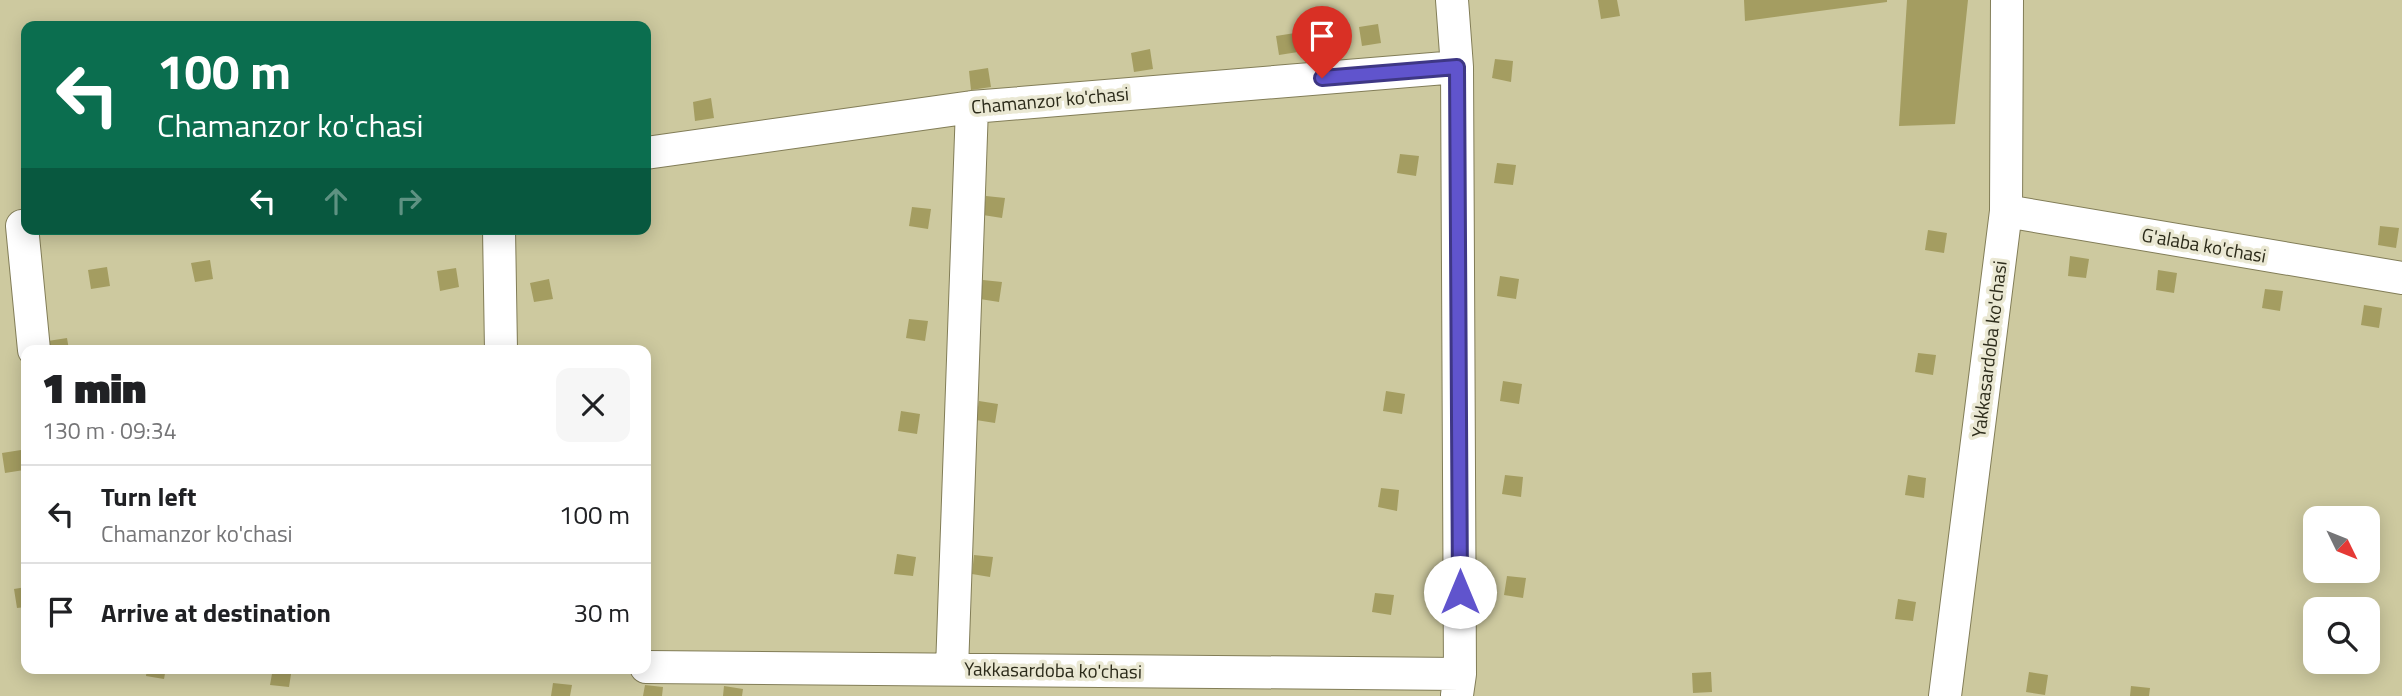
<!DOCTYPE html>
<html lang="en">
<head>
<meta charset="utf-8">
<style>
	:root { --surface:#fff; --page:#f6f6f6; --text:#202124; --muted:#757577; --line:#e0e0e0 }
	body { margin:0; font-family:"Titillium Web",sans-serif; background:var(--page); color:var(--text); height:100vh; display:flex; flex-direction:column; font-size:26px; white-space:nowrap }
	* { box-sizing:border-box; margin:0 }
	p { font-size:23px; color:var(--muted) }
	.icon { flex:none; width:38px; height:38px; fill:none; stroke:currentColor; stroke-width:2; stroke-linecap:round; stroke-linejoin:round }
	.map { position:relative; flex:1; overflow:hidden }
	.details { position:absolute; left:21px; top:345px; width:630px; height:329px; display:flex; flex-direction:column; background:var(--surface); border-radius:14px; box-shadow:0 4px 18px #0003 }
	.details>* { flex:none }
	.top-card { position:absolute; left:21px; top:21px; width:630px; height:214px; border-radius:14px; box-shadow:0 4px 18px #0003; background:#0b6e4f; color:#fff; overflow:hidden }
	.needle { width:46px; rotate:133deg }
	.controls { position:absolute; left:2303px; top:506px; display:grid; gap:14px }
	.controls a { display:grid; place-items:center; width:77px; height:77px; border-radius:14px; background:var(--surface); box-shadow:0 4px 18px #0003; font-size:35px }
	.pin { position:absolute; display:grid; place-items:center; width:60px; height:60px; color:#fff; margin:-72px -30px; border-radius:50% 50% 50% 0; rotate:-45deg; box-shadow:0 0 7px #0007 }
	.pin .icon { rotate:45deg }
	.me { position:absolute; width:77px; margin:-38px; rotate:0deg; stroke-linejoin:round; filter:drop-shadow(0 0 5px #0008) }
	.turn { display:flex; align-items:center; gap:24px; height:147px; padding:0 21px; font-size:32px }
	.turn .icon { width:91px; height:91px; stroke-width:2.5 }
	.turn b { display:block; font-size:49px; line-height:60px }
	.lanes { display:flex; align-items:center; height:66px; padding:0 21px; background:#0003; justify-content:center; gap:35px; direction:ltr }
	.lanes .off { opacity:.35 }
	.round { display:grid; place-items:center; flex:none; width:74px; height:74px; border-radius:14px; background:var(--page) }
	.headline { display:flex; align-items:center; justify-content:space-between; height:119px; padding:0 21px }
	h1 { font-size:42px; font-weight:800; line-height:52px }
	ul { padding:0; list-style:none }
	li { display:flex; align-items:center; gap:21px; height:98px; padding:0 21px; border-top:2px solid var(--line) }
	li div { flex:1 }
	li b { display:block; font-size:26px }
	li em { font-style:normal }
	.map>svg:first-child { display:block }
	.building { fill:#a49d61 }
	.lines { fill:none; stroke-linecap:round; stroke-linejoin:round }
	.street-casing { stroke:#827d57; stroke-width:34 }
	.street { stroke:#fff; stroke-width:32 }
	.route-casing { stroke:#3e3785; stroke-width:18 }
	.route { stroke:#6054cd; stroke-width:12 }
	.labels { text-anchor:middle; stroke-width:7; stroke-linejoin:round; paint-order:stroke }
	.street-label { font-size:19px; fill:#2c2b1a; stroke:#eae8d3 }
</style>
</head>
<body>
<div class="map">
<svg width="2402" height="696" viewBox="0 0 2402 696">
	<rect width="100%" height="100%" fill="#cdc99f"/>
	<path class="building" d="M1598,0H1617L1620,16L1601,19Z
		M1744,0H1887V2L1745,21Z
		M1907,0H1968L1955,124L1899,126Z
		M1378,24L1381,43L1362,46L1359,27Z
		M1295,33L1298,52L1279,55L1276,36Z
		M1150,49L1153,69L1134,72L1131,53Z
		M1495,59L1513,61L1511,82L1492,78Z
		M988,68L991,87L971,90L969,71Z
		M711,98L714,118L695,121L693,102Z
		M1400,154L1419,156L1416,176L1397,173Z
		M1497,163L1516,165L1513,185L1494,183Z
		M986,196L1005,198L1002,218L983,215Z
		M912,207L931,209L928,229L909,226Z
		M2380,226L2399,228L2396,248L2378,245Z
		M1928,230L1947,233L1944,253L1925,250Z
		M2070,256L2089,259L2086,278L2068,276Z
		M210,260L213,279L195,282L191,263Z
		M107,267L110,286L91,289L88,270Z
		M456,268L459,287L440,291L437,271Z
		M2158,270L2177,273L2174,293L2156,290Z
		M1500,276L1519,279L1516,299L1497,296Z
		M549,279L553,299L534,302L530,283Z
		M983,280L1002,282L999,302L980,299Z
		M2265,289L2283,291L2280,311L2262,308Z
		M2364,305L2382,308L2379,328L2361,325Z
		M909,319L928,321L925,341L906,338Z
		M67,338L69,350H50L48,341Z
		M1918,353L1936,355L1933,375L1915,372Z
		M1503,381L1522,384L1519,404L1500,401Z
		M1386,391L1405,394L1402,414L1383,411Z
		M979,401L998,404L995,423L976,420Z
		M901,411L920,414L917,434L898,431Z
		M21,450L24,470L5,473L2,453Z
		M1505,475L1523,477L1521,497L1502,494Z
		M1908,475L1926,478L1924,498L1905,495Z
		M1381,488L1399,490L1397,511L1378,507Z
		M897,554L916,557L913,576L894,574Z
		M974,555L993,557L990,577L972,574Z
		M1507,576L1526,578L1523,598L1504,595Z
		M26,587V607L17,608L14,589Z
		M1375,593L1394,595L1391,615L1372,612Z
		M1898,599L1916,602L1913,621L1895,619Z
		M147,668H166L164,679L146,676Z
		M273,668H292L289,687L270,685Z
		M1711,672L1712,692L1693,693L1692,673Z
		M2029,672L2048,675L2045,695L2026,692Z
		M553,683L572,685L570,696H551Z
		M645,685L663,687L662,696H643Z
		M724,686L743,689L742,696H723Z
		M2131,686L2150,688L2149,696H2130Z"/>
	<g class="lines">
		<g class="street-casing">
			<path id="street" d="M1452,0L1457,67L1460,674L1457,695
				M646,153L972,107L1457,67
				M2006,211L2402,278
				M22,226L34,350
				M499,229L501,350
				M646,667L1460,674
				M952,669L972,107
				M1945,696L2006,211L2007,0"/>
		</g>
		<use href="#street" class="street"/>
	</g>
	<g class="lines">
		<g class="route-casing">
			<path id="route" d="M1322,78L1457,67L1460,592"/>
		</g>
		<use href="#route" class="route"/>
	</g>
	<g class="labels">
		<g class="street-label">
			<text transform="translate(1050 100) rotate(-5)" y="7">Chamanzor ko'chasi</text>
			<text transform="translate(2204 245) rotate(10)" y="7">G'alaba ko'chasi</text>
			<text transform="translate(1989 349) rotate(-83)" y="7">Yakkasardoba ko'chasi</text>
			<text transform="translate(1053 670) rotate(1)" y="7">Yakkasardoba ko'chasi</text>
		</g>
	</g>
</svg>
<div class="controls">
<a><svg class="needle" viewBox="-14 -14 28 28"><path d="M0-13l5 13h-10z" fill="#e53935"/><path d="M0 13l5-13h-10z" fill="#757577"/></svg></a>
<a><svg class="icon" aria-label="search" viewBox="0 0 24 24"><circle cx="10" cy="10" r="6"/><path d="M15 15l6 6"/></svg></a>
</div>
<div class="pin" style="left:1322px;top:78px;background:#d93025"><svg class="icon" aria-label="arrive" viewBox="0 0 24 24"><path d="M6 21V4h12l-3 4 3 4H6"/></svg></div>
<svg class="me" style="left:1460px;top:592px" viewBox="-20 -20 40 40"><circle r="19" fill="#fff"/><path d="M0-13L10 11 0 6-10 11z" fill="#6054cd"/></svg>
<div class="top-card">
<div class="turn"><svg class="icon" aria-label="left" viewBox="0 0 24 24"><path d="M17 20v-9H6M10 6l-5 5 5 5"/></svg><div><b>100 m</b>Chamanzor ko'chasi</div></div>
<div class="lanes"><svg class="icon" aria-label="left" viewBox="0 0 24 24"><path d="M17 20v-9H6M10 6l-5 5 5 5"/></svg><svg class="icon off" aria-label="ahead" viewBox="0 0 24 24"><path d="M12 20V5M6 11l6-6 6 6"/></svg><svg class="icon off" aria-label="right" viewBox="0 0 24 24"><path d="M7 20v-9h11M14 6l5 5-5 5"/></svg></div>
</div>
<section class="details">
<div class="headline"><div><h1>1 min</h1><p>130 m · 09:34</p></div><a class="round"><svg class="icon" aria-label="close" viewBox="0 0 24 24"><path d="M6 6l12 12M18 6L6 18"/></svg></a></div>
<ul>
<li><svg class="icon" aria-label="left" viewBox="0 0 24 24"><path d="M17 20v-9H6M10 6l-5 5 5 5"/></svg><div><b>Turn left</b><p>Chamanzor ko'chasi</p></div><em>100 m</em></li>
<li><svg class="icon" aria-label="arrive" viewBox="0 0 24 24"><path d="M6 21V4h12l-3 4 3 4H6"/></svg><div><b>Arrive at destination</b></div><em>30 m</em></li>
</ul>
</section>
</div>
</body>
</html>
